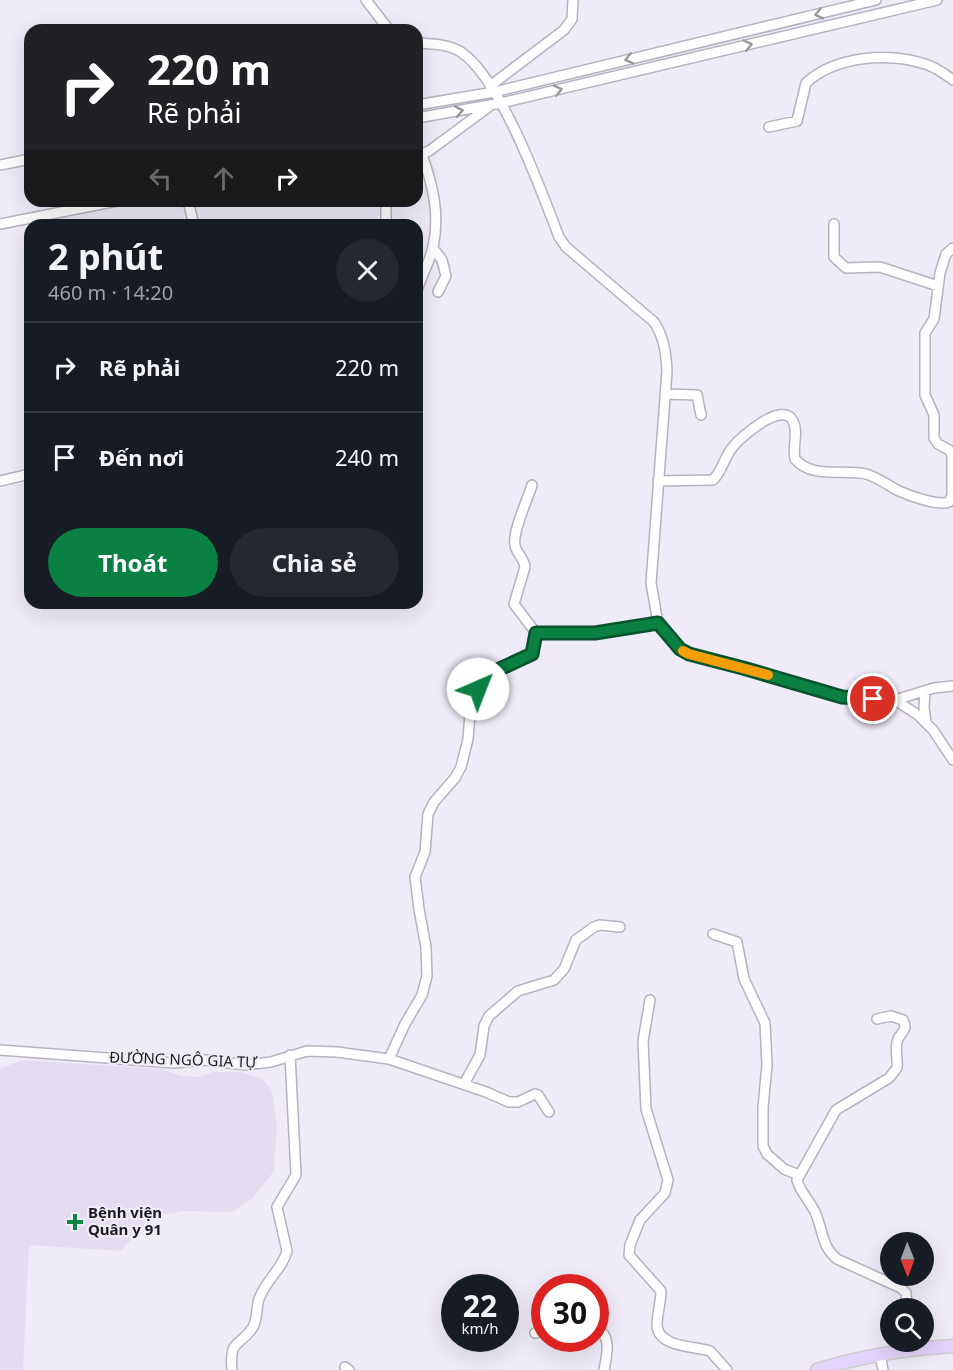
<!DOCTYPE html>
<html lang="vi">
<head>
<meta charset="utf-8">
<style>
	:root { --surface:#171b24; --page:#242831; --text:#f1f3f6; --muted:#9ea1a6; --line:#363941; --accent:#0b8043 }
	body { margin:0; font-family:"Noto Sans",sans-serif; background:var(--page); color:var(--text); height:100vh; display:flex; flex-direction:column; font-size:22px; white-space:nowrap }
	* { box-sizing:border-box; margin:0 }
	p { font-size:20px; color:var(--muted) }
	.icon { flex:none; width:33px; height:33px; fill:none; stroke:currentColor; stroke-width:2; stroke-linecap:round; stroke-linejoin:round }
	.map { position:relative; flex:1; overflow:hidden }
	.drawer { position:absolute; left:24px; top:219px; width:399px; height:390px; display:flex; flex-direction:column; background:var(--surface); border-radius:18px; box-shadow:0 6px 24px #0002 }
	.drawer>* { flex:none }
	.banner { position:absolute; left:24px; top:24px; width:399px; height:183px; border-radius:18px; box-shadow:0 6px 24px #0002; background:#202124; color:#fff; overflow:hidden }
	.needle { width:39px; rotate:179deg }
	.tools { position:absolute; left:880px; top:1232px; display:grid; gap:12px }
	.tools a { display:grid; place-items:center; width:54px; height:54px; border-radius:50%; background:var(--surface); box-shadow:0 6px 24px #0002; font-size:30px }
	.speed { position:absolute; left:441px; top:1274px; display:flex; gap:12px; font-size:30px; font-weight:700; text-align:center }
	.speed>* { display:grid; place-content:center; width:78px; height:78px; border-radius:50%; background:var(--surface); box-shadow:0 6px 24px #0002; line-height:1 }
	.speed small { font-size:15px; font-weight:400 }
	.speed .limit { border:9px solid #d22; background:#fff; color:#111 }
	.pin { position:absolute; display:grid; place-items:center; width:51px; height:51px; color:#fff; margin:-26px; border:3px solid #fff; border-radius:50%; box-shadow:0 2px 6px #0007 }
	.me { position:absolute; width:66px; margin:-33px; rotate:44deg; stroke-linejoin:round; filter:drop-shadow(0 0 4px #0008) }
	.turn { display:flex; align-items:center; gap:21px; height:126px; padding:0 24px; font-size:27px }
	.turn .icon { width:78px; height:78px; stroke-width:2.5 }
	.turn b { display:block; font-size:42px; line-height:51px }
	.lanes { display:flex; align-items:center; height:57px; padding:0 24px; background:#0003; justify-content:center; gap:30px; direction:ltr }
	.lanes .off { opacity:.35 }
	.round { display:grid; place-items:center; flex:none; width:63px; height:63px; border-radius:32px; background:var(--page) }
	.head { display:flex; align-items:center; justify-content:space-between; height:102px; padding:0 24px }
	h1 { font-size:36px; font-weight:700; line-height:45px }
	.button { display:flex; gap:12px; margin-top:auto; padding:12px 24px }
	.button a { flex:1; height:69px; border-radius:36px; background:var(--accent); color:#fff; font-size:24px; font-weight:700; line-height:69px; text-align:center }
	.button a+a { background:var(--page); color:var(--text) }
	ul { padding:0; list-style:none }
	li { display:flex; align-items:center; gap:18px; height:90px; padding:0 24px; border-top:2px solid var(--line) }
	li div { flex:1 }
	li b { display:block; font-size:22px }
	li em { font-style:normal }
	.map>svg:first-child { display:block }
	.built { fill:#e4ddf2 }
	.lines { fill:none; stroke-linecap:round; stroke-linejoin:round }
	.minor-casing { stroke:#b6b2bf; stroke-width:12 }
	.major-casing { stroke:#cdcdce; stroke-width:15 }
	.minor { stroke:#fff; stroke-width:9 }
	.major { stroke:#e2d4fa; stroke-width:12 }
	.oneway { stroke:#99989b }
	.route-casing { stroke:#07532c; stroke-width:15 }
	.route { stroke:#0b8043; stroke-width:10 }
	.slow { stroke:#f59e0b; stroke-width:10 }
	.poi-dot { fill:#0b8640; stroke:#efebf9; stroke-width:2 }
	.labels { text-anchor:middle; stroke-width:4.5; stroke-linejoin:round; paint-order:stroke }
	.street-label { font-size:15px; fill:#1d1b20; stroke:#efebf9 }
	.poi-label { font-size:15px; font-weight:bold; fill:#1d1b20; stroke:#efebf9; text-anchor:start }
</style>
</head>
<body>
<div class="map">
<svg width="953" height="1370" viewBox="0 0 953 1370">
	<rect width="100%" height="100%" fill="#efebf9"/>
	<path class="built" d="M22,1060L161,1069L182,1076L199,1077L213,1072H240L263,1079L272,1091L277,1125L274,1171L252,1199L232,1212L183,1211L161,1215L139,1230L121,1251L29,1245L23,1370H0V1069Z"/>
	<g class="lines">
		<g class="minor-casing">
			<path id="minor" d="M366,0L389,30
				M417,43C431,44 449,44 461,52C501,79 541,190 559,237L566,247L654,322C664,337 666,353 667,371L651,583L658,623L680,649L689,654L743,668L842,697L895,700L918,715L933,730L953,760
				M490,86L564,30L572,19L573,0
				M417,105L494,92L876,0
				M417,118L501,103L937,0
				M769,127L797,121L806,83C835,56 888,52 925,64C935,67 945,74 953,80
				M417,156L429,151L490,106
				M0,165L30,159
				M188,201L194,225
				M0,224L117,201
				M834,224V257L846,268L880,267L938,286
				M386,225V201
				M433,248L442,260L446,276L438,292
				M417,291C421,276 430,262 433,247C440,215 433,185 422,155
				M665,394L697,395L701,415
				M0,481L30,474
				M658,481L713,480C722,471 724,458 732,448C740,437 783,400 793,421C799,433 792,446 795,459C812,479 843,469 866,474C878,477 888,486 899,491C910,496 938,506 949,502L952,495V455L949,450L938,444L934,438V415L925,395V333L934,319L940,273L946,254L953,248
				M532,485C528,499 512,532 515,545C516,553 524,558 525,567L514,604L536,633
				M925,691L924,707L926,723
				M895,700L934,688L953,686
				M713,934L737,942L744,979L765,1023L767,1065L763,1107V1146L767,1154L784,1169L799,1175
				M650,1000L643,1041L646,1109L668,1180L665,1193L640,1220L630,1245L629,1255L661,1291C661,1302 657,1314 657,1325C658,1348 696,1346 710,1351L727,1370
				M877,1019L891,1016L903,1020C909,1032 899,1032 897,1042C895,1050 898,1060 897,1068L889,1078L836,1110L797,1180C800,1192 810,1201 815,1212C823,1229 821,1246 837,1259L901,1288L906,1293L907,1308
				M0,1050L174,1063L206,1060L245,1065L271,1062L307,1051L337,1052L389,1059L405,1024L422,995L427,976L426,947L419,909L415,877L425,852L428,814L434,802L455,778L461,767L468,739L470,714L480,685L491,673L501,667L532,654L536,633H595L658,623
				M389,1059L486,1092L509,1102H518L535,1094L538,1095L549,1112
				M464,1084L480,1055L484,1026L489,1016L518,991L554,980L564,969L576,940L594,927L600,925L620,927
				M596,1327C612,1336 607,1354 604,1370
				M535,1333L544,1331
				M880,1355L883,1370
				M345,1367L349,1370
				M232,1370C229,1337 241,1347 253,1327C258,1318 256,1308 259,1299C265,1281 283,1268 287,1251L277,1207L296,1175L290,1055"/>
		</g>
		<g class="major-casing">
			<path id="major" d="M817,1370C861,1356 907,1349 953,1346"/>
		</g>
		<use href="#minor" class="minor"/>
		<use href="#major" class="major"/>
	</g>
	<defs><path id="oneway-chevron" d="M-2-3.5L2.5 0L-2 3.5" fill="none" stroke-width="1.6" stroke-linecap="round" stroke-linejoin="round" transform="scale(1.5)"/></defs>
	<g class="oneway">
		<use href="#oneway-chevron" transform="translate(819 14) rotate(167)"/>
		<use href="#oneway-chevron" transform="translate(748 45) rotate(-13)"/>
		<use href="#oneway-chevron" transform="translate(629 59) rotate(167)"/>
		<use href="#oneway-chevron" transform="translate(558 90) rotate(-13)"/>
		<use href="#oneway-chevron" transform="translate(459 111) rotate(-10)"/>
	</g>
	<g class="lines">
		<g class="route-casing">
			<path id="route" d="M478,689L491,673L532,654L536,633H595L658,623L680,649L689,654L743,668L842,697L873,699"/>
		</g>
		<use href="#route" class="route"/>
		<path class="slow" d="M683,651L689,654L768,675"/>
	</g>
	<path class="poi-dot" d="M72 1213h6v6h6v6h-6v6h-6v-6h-6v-6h6z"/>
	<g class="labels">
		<g class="street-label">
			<text transform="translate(183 1060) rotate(2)" y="5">ĐƯỜNG NGÔ GIA TỰ</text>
		</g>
		<g class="poi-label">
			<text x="88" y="1218">Bệnh viện<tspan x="88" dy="17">Quân y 91</tspan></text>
		</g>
	</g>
</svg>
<div class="tools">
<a><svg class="needle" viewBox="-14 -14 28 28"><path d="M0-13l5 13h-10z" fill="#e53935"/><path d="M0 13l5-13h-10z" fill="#9ea1a6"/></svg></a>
<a><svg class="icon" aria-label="search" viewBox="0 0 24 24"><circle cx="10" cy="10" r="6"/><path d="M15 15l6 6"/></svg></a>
</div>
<div class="speed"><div>22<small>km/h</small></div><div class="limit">30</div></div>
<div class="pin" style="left:873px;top:699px;background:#d93025"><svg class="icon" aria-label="arrive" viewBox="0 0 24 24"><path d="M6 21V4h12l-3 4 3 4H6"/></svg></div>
<svg class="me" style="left:478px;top:689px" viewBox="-20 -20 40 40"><circle r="19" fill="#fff"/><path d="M0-13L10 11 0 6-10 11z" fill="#0b8043"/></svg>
<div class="banner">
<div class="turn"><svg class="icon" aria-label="right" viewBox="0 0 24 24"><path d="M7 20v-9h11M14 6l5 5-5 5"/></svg><div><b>220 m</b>Rẽ phải</div></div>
<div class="lanes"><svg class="icon off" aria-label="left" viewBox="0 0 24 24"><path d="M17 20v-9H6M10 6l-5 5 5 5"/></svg><svg class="icon off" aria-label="ahead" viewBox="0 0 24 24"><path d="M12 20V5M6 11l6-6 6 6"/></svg><svg class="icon" aria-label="right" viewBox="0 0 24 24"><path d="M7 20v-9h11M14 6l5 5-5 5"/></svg></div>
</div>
<section class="drawer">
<div class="head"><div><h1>2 phút</h1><p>460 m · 14:20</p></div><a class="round"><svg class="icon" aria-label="close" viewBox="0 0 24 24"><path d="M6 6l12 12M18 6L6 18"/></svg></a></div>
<ul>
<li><svg class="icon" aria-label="right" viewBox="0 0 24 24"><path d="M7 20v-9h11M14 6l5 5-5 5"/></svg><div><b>Rẽ phải</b></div><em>220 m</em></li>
<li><svg class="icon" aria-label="arrive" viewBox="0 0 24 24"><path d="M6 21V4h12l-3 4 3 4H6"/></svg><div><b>Đến nơi</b></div><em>240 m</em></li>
</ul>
<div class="button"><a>Thoát</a><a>Chia sẻ</a></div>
</section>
</div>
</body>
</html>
